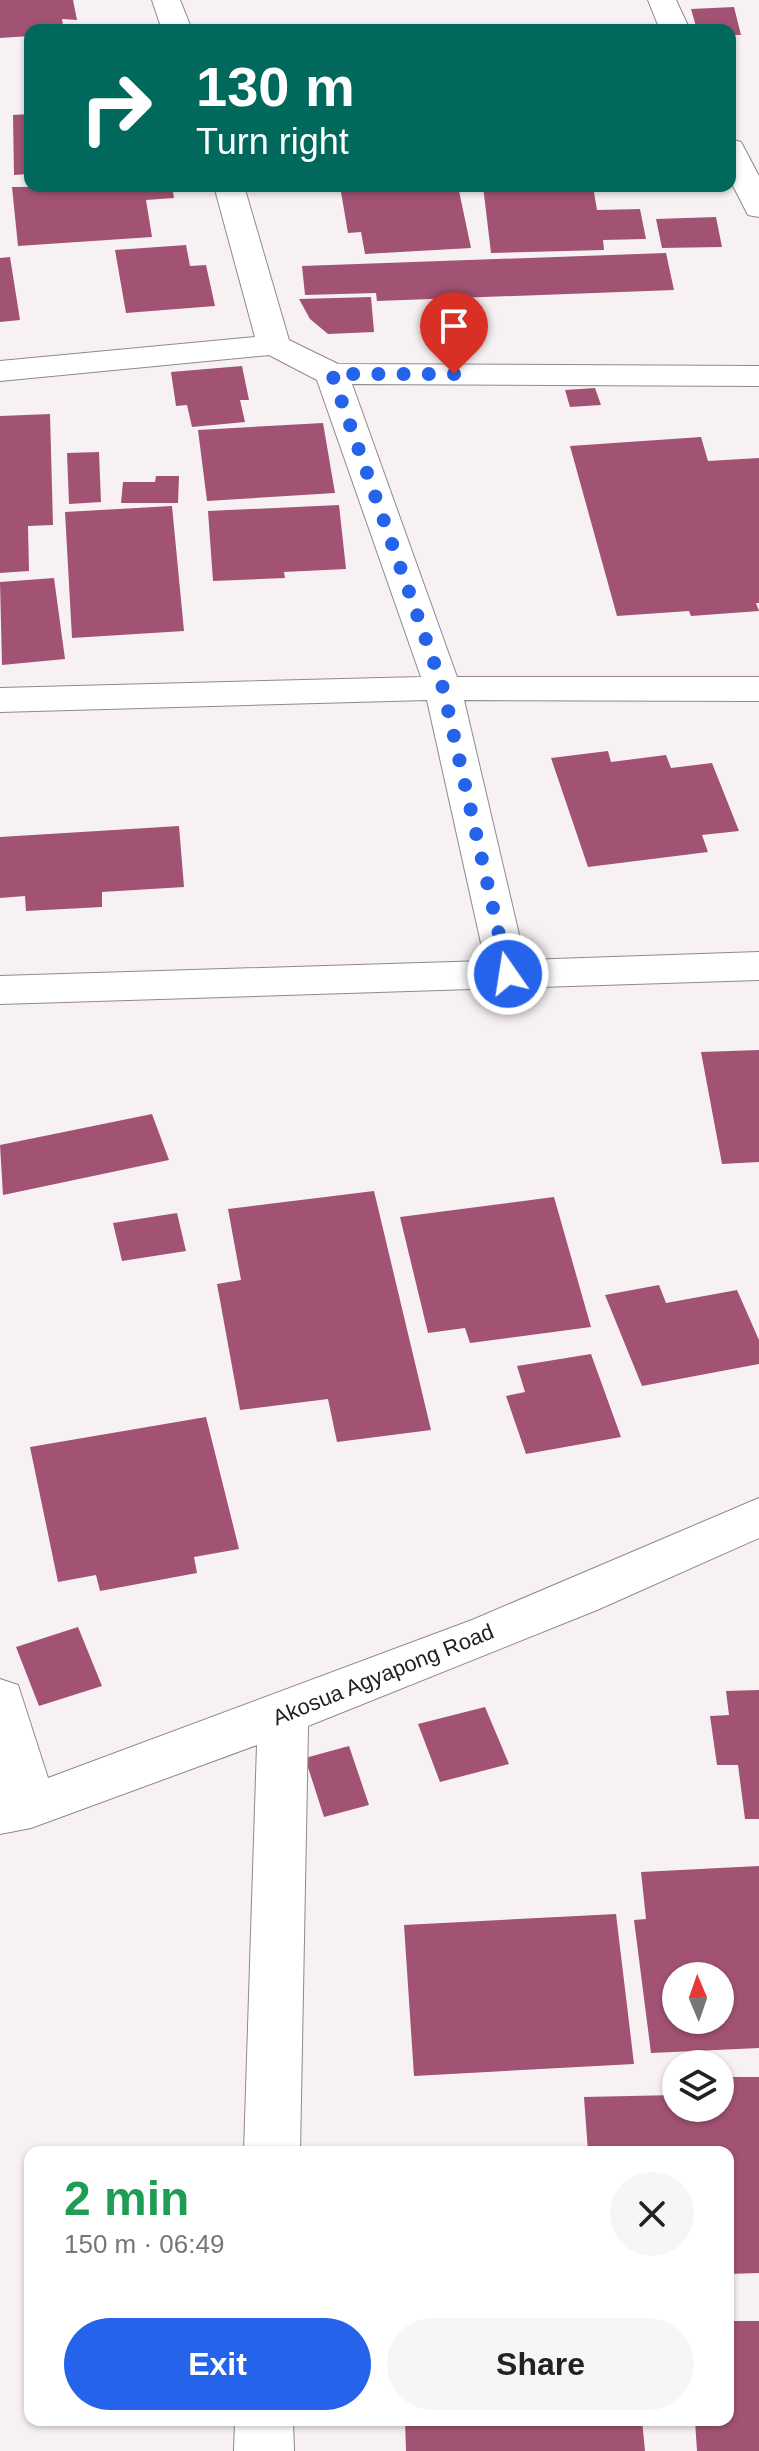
<!DOCTYPE html>
<html lang="en">
<head>
<meta charset="utf-8">
<style>
	:root { --surface:#fff; --page:#f6f6f6; --text:#222; --muted:#767676; --accent:#2563eb }
	body { margin:0; font-family:Helvetica,sans-serif; background:var(--page); color:var(--text); height:100vh; display:flex; flex-direction:column; font-size:30px; white-space:nowrap }
	* { box-sizing:border-box; margin:0 }
	p { font-size:26px; color:var(--muted) }
	.icon { flex:none; width:44px; height:44px; fill:none; stroke:currentColor; stroke-width:2; stroke-linecap:round; stroke-linejoin:round }
	.map { position:relative; flex:1; overflow:hidden }
	.side { position:absolute; left:24px; top:2146px; width:710px; height:280px; display:flex; flex-direction:column; background:var(--surface); border-radius:16px; box-shadow:0 2px 6px #0004 }
	.side>* { flex:none }
	.top-card { position:absolute; left:24px; top:24px; width:712px; height:168px; border-radius:16px; box-shadow:0 2px 6px #0004; background:#00695c; color:#fff; overflow:hidden }
	.needle { width:52px; rotate:358deg }
	.fabs { position:absolute; left:662px; top:1962px; display:grid; gap:16px }
	.fabs a { display:grid; place-items:center; width:72px; height:72px; border-radius:50%; background:var(--surface); box-shadow:0 2px 6px #0004; font-size:40px }
	.pin { position:absolute; display:grid; place-items:center; width:68px; height:68px; color:#fff; margin:-82px -34px; border-radius:50% 50% 50% 0; rotate:-45deg; box-shadow:0 0 8px #0007 }
	.pin .icon { rotate:45deg }
	.me { position:absolute; width:88px; margin:-44px; rotate:347deg; stroke-linejoin:round; filter:drop-shadow(0 0 6px #0008) }
	.turn { display:flex; align-items:center; gap:28px; height:168px; padding:0 40px; font-size:36px }
	.turn .icon { width:104px; height:104px; stroke-width:2.5 }
	.turn b { display:block; font-size:56px; line-height:68px }
	.round { display:grid; place-items:center; flex:none; width:84px; height:84px; border-radius:42px; background:var(--page) }
	.overview { display:flex; align-items:center; justify-content:space-between; height:136px; padding:0 40px }
	h1 { font-size:48px; font-weight:700; line-height:60px; color:#1e9e55 }
	.primary-button { display:flex; gap:16px; margin-top:auto; padding:16px 40px }
	.primary-button a { flex:1; height:92px; border-radius:48px; background:var(--accent); color:#fff; font-size:32px; font-weight:700; line-height:92px; text-align:center }
	.primary-button a+a { background:var(--page); color:var(--text) }
	.map>svg:first-child { display:block }
	.building { fill:#a25373; fill-rule:evenodd }
	.lines { fill:none; stroke-linecap:round; stroke-linejoin:round }
	.minor-casing { stroke:#8f898b; stroke-width:2 }
	.minor { fill:#fff; fill-rule:evenodd }
	.route { stroke:#2563eb; stroke-width:14; stroke-dasharray:0 25.2 }
	.labels { text-anchor:middle; stroke-width:8; stroke-linejoin:round; paint-order:stroke }
	.street-label { font-size:22px; fill:#201e1f; stroke:#fff }
</style>
</head>
<body>
<div class="map">
<svg width="759" height="2451" viewBox="0 0 759 2451">
	<rect width="100%" height="100%" fill="#f7f1f3"/>
	<path class="building" d="M0,0H73L77,20L62,19L64,30H30V36L0,38Z
		M734,7L741,35H730V30H697L691,9Z
		M30,114V174L14,175L13,115Z
		M172,186L174,198L146,200L152,237L18,246L12,187Z
		M458,186L471,248L365,254L361,232L348,233L341,192Z
		M483,186H593L597,210L640,209L646,239L603,240L604,250L491,253Z
		M716,217L722,247L662,248L656,219Z
		M186,245L190,266L206,265L215,306L126,313L115,250Z
		M666,253L674,290L377,301L376,293L305,295L302,266Z
		M10,257L20,320L0,322V258Z
		M371,297L374,332L328,334L310,319L299,299Z
		M242,366L249,400H240L245,422L192,427L187,405L176,406L171,372Z
		M595,388L601,405L570,407L565,390Z
		M50,414L53,525L28,526L29,571L0,573V416Z
		M323,423L335,493L207,501L198,430Z
		M701,437L708,461L759,458V603H756L759,611L691,616L689,611L617,616L570,446Z
		M99,452L101,502L69,504L67,453Z
		M156,476H179L178,503H121L123,482H155Z
		M339,505L346,569L284,572L285,578L213,581L208,511Z
		M172,506L184,631L72,638L65,512Z
		M54,578L65,659L2,665L0,582Z
		M608,751L611,762L666,755L671,768L712,763L739,831L702,835L708,852L588,867L551,758Z
		M179,826L184,887L102,892V907L26,911L25,896L0,898V837Z
		M759,1050V1162L722,1164L701,1052Z
		M152,1114L169,1160L3,1195L0,1145Z
		M374,1191L431,1430L337,1442L328,1399L240,1410L217,1284L241,1280L228,1209Z
		M554,1197L591,1327L470,1343L465,1328L428,1333L400,1217Z
		M177,1213L186,1251L122,1261L113,1223Z
		M659,1285L666,1303L737,1290L759,1340V1364L642,1386L605,1295Z
		M591,1354L621,1437L526,1454L506,1396L525,1392L517,1366Z
		M206,1417L239,1549L194,1557L197,1573L100,1591L96,1575L58,1582L30,1447Z
		M78,1627L102,1686L39,1706L16,1647Z
		M759,1690V1819H745L738,1765H717L710,1716L729,1715L726,1691Z
		M485,1707L509,1764L440,1782L418,1724Z
		M349,1746L369,1805L324,1817L305,1758Z
		M759,1866V2048L651,2053L634,1920L646,1919L641,1872ZM676,1976H720V2020H676Z
		M616,1914L634,2064L414,2076L404,1925Z
		M720,2077H759V2273L728,2274V2152H588L584,2097L676,2095V2108H720Z
		M728,2321H759V2451H697L695,2420H728Z
		M405,2420H642L645,2451H406Z"/>
	<g class="lines">
		<g class="minor-casing">
			<path id="minor" d="M152,0H180L192,30H162Z
				M648,0H676L690,30H660Z
				M730,139L741,142L759,176V217L748,215L730,180Z
				M214,186H244L289,340L338,364L759,366V386L352,384L457,677H759V701L464,700L525,960L759,952V980L0,1004V976L485,961L427,700L0,712V688L421,677L317,380L269,355L0,381V361L255,337Z
				M759,1498V1538L597,1610L308,1726L300,2152H244L257,1745L31,1828L0,1834V1679L18,1685L48,1778L472,1620Z
				M235,2420H293L294,2451H234Z"/>
		</g>
		<use href="#minor" class="minor"/>
	</g>
	<g class="lines">
		<path class="route" d="M454,374H332L443,688L508,974"/>
	</g>
	<g class="labels">
		<g class="street-label">
			<text transform="translate(383 1674) rotate(-22)" y="8">Akosua Agyapong Road</text>
		</g>
	</g>
</svg>
<div class="fabs">
<a><svg class="needle" viewBox="-14 -14 28 28"><path d="M0-13l5 13h-10z" fill="#e53935"/><path d="M0 13l5-13h-10z" fill="#767676"/></svg></a>
<a><svg class="icon" aria-label="layers" viewBox="0 0 24 24"><path d="M12 4l9 5-9 5-9-5zM3 14l9 5 9-5"/></svg></a>
</div>
<div class="pin" style="left:454px;top:374px;background:#d93025"><svg class="icon" aria-label="arrive" viewBox="0 0 24 24"><path d="M6 21V4h12l-3 4 3 4H6"/></svg></div>
<svg class="me" style="left:508px;top:974px" viewBox="-20 -20 40 40"><circle r="17" fill="#2563eb" stroke="#fff" stroke-width="3"/><path d="M0-11L8 9 0 5-8 9z" fill="#fff"/></svg>
<div class="top-card">
<div class="turn"><svg class="icon" aria-label="right" viewBox="0 0 24 24"><path d="M7 20v-9h11M14 6l5 5-5 5"/></svg><div><b>130 m</b>Turn right</div></div>
</div>
<section class="side">
<div class="overview"><div><h1>2 min</h1><p>150 m · 06:49</p></div><a class="round"><svg class="icon" aria-label="close" viewBox="0 0 24 24"><path d="M6 6l12 12M18 6L6 18"/></svg></a></div>
<div class="primary-button"><a>Exit</a><a>Share</a></div>
</section>
</div>
</body>
</html>
